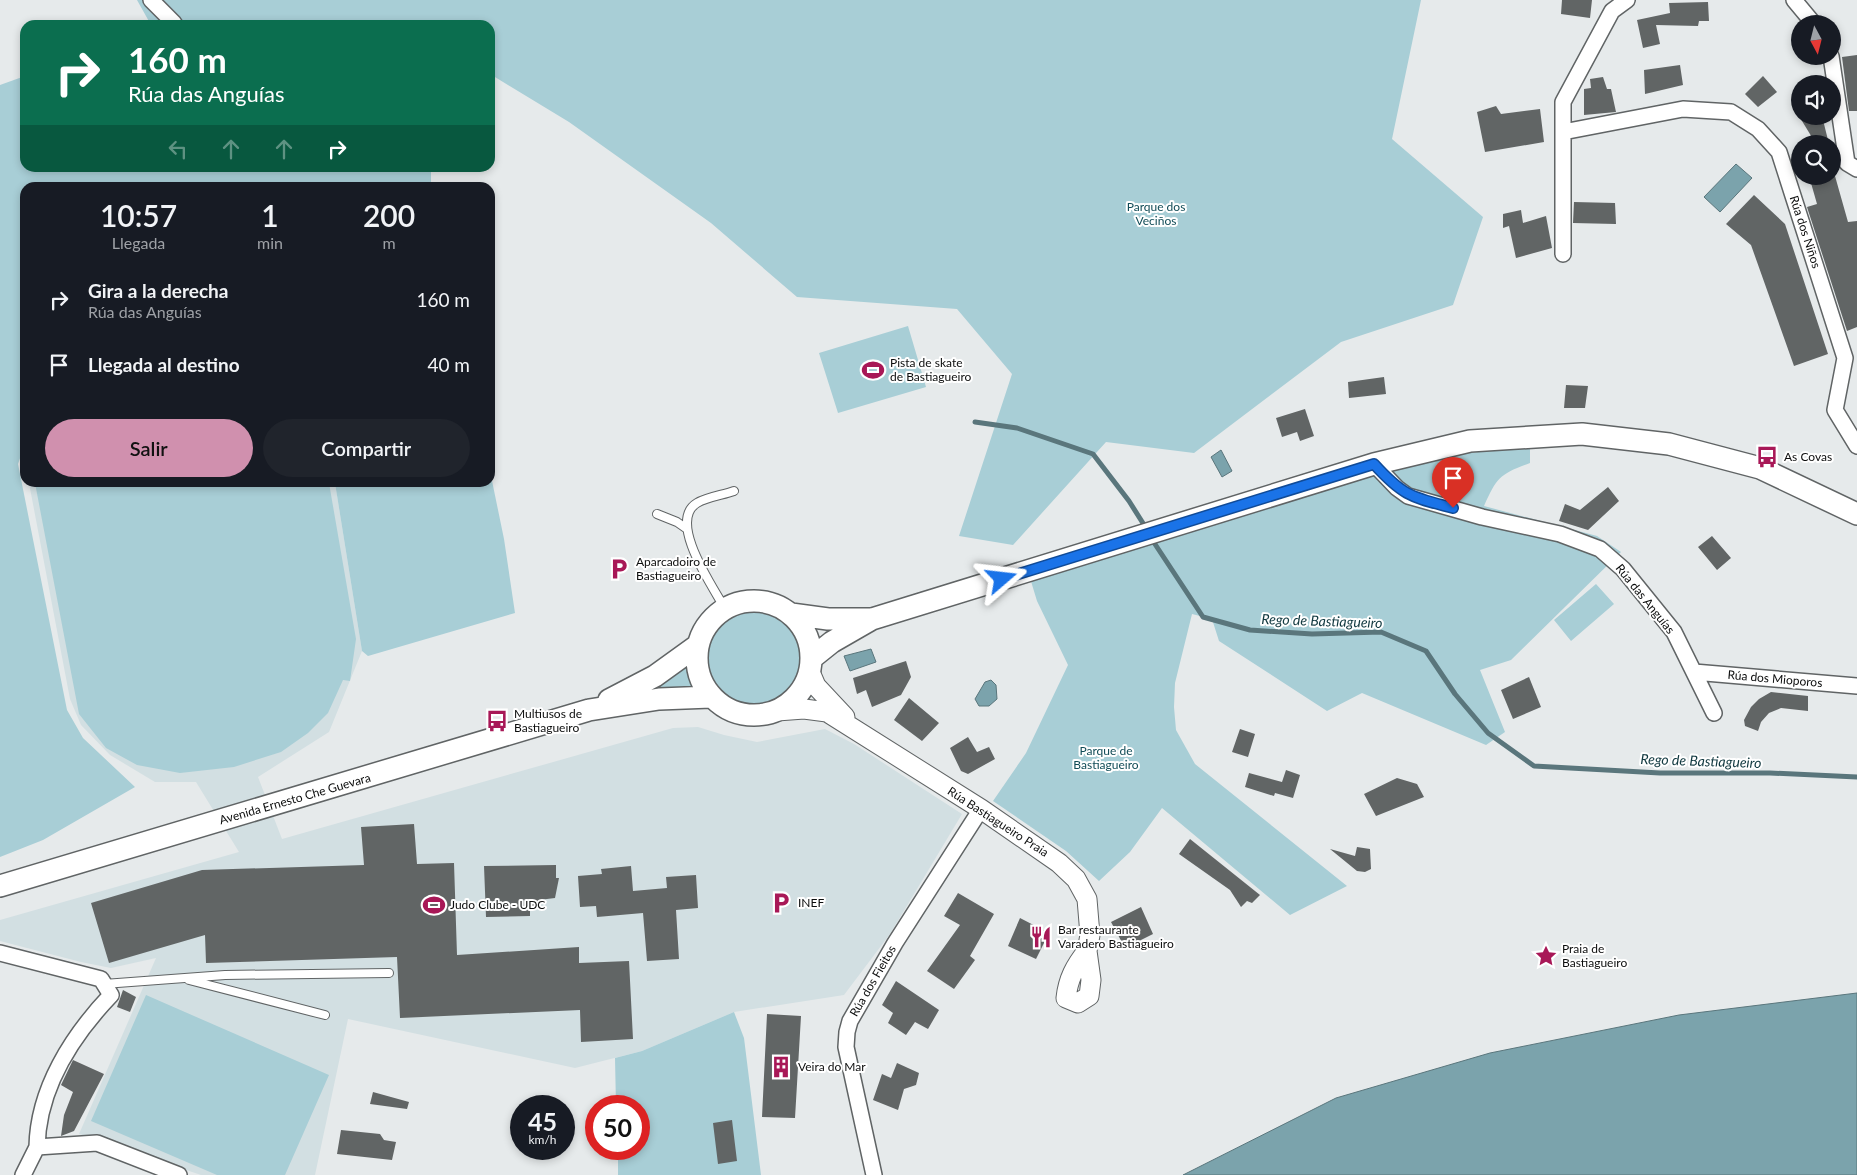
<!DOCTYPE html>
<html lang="es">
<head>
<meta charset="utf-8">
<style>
	:root { --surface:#171b24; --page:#20242c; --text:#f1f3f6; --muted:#9ea1a6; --accent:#d090ae }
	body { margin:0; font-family:Lato,sans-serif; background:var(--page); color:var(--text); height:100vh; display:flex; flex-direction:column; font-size:19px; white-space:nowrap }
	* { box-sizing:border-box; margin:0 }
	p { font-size:16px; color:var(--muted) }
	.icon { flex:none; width:28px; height:28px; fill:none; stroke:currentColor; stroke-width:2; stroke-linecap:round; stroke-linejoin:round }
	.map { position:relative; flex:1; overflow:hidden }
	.sheet { position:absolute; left:20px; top:182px; width:475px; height:305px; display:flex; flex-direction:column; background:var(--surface); border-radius:15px; box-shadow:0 2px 8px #0003 }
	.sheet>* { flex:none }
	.banner { position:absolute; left:20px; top:20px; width:475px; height:152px; border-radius:15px; box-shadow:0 2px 8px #0003; background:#0b6e4f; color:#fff; overflow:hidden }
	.needle { width:32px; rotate:173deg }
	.tools { position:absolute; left:1791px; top:15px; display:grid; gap:10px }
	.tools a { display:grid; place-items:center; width:50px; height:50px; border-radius:50%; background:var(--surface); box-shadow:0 2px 8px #0003; font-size:25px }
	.speed { position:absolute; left:510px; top:1095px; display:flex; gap:10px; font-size:25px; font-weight:700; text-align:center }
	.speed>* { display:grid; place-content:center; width:65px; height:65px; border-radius:50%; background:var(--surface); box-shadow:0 2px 8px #0003; line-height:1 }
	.speed small { font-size:12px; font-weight:400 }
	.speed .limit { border:8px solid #d22; background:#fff; color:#111 }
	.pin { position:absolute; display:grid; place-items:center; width:42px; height:42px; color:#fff; margin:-51px -21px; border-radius:50% 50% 50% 0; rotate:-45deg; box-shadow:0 0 5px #0007 }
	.pin .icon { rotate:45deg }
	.me { position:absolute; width:55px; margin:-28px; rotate:73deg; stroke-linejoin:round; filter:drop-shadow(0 0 4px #0008) }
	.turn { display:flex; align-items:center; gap:18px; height:105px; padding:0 25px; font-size:22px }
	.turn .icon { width:65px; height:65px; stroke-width:2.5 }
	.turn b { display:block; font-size:35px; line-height:42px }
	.lanes { display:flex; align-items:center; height:48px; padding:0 25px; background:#0003; justify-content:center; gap:25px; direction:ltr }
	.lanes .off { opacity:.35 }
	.eta { display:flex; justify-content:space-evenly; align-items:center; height:85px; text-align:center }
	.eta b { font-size:30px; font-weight:600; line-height:35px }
	.primary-button { display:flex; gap:10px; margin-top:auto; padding:10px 25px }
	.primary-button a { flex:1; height:58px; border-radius:30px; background:var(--accent); color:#111; font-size:20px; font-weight:600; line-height:58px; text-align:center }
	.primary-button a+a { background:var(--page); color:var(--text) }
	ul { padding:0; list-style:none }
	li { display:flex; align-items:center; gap:15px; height:65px; padding:0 25px }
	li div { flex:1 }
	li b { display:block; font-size:19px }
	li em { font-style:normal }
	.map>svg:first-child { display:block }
	.built { fill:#d2dfe2 }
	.green { fill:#a8ced6 }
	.water { fill:#7ba3ac; stroke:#5a767c }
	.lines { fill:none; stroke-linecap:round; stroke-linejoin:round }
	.stream { stroke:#5a767c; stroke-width:5 }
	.building { fill:#616565 }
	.service-casing { stroke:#606465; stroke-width:10 }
	.minor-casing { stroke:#606465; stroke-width:18 }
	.tertiary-casing { stroke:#606465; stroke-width:21 }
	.secondary-casing { stroke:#606465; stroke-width:24 }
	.service { stroke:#fff; stroke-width:8 }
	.minor { stroke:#fff; stroke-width:15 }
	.tertiary { stroke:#fff; stroke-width:19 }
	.secondary { stroke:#fff; stroke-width:21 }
	.route-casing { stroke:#114b97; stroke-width:12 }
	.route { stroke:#1a73e8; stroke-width:9 }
	.labels { text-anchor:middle; stroke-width:4; stroke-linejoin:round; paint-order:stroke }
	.park-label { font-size:12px; fill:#114c57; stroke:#fff }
	.street-label { font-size:12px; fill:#0c0d0d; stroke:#fff }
	.poi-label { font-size:12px; fill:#0c0d0d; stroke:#fff; text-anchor:start }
	.water-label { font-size:14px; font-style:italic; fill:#0f373e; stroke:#fff }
</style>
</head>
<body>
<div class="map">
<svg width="1857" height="1175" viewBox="0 0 1857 1175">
	<rect width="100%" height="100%" fill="#e6eaeb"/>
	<path class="built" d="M29,483H335L362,651L329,732L258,777L282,839L673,728L698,727L724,735L757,742L825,729L854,744L962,814L890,934L844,995L734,1012L642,1051L575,1068L348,1019L315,1175H201L79,1134L156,958L111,968L81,962L0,941V920L239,852L196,782H155L110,755L81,725L70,699Z"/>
	<path class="green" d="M137,0H1421L1392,139L1483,217L1453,305L1341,342L1194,453L1106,442L1013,545L959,536L1012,374L957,309L797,297L711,223L569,122L490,74V25H151Z
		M25,76V168H431V187L25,188V444L18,464L67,710L83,738L135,787L43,840L0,857V85Z
		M908,326L926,387L838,413L819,353Z
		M1530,446V463C1500,474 1497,477 1484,506L1597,536L1621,552L1511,660L1480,670L1505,732L1486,745L1362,693L1327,711L1219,641L1212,619L1192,614L1175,683L1174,707L1176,730L1195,764L1347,886L1290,915L1162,808L1130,852L1099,881L1066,851L993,801L1026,753L1068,665L1037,601L1030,578L1374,474L1460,454Z
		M490,471L504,539L515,613L368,656L362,651L335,483L490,482Z
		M35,483H329L356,639L350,681L343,680L328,713L308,733L281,752L234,767L180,773L137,765L106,748L79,714Z
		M1596,584L1614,604L1571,641L1554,620Z
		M707 658a48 48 0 1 1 96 0a48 48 0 1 1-96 0Z
		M687,665L692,688L654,687Z
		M146,995L329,1075L285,1175H217L91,1121Z
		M734,1012L744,1038L761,1175H618V1149H639V1106H616L615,1058L642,1051Z"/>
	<path class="water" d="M1736,164L1752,178L1720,212L1704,197Z
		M1221,450L1232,471L1222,477L1211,457Z
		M871,649L876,662L850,671L844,656Z
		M991,680L996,685L997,699L989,706H979L975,699L985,682Z
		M1857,993V1175H1183L1336,1098L1490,1053L1679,1015Z"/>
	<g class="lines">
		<path class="stream" d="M975,422L1017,428L1093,454L1129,501L1146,528
			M1151,538L1203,617L1250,630L1312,634L1381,632L1426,651L1455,694L1488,733L1534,766L1660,773H1770L1857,777"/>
	</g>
	<path class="building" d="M1562,0H1592L1590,18L1561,14Z
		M1708,2L1709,21H1699L1698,26L1656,25L1660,44L1643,48L1637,20L1670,13L1669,3Z
		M1857,55V111H1849L1842,57Z
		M1680,65L1683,85L1645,94L1644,70Z
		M1763,76L1777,92L1758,107L1745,94Z
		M1603,77L1607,89H1611L1616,112L1584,115V89L1591,88L1590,79Z
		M1496,106L1501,114L1540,109L1544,142L1485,152L1477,112Z
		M1799,116H1822L1829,144H1816Z
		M1809,176H1835L1848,222L1857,221V327L1847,331L1807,207L1817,204Z
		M1754,195L1785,224L1828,354L1794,366L1751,245L1726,224Z
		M1574,202L1615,203L1616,224L1573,223Z
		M1521,210L1523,223L1546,216L1552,248L1516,258L1509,226L1503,228V214Z
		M1384,377L1386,394L1349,398L1348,382Z
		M1566,385L1588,386L1585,408H1564Z
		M1305,409L1314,436L1300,441L1297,432L1282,437L1276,418Z
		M1608,487L1619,501L1588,530L1559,521L1565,504L1580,510Z
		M1712,536L1731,558L1717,570L1698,547Z
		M906,661L911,677L901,695L872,707L866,690L857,694L853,678Z
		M1529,677L1541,707L1513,719L1501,690Z
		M1771,692L1808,696V711L1781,708L1769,713L1761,722L1758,731L1745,726L1744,720L1751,707L1759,699Z
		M909,698L939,723L922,741L894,720Z
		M1240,729L1255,734L1248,757L1232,752Z
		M968,737L977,752L989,747L995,759L968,774L961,771L950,748Z
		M1286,770L1300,775L1293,798L1275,793L1274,796L1245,787L1249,773L1282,782Z
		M1397,778L1417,784L1424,797L1376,816L1364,794Z
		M414,824L417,864L454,863L457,955L579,947V963L629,961L633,1039L581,1042L580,1010L400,1018L397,957L206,963L205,935L109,963L91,903L202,870L364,865L361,827Z
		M1190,839L1260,895L1252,903L1247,901L1241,907L1230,890L1179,854Z
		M1357,847L1370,849L1371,869L1365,872L1357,871L1330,849L1355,856Z
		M556,865V878H559L555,898L539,900V907H530V916L486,917L484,866Z
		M631,866L633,891L667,888L666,877L696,875L698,908L676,910L679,959L647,961L643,913L597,917L596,906L580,907L578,876L602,874L601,869Z
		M958,893L994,914L970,956L975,960L954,989L927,971L960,925L944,916Z
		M1141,907L1153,934L1125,948L1111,922Z
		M1020,918L1049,933L1036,959L1008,946Z
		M896,981L939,1010L928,1029L915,1022L906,1035L888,1023L893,1013L882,1005Z
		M123,990L136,997L130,1012L117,1007Z
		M767,1014L801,1016L795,1118L762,1117Z
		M73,1060L104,1074L74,1131L61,1136L64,1115L73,1092L61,1085Z
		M897,1063L919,1073L916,1085L904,1089L898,1110L873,1100L882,1074L891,1078Z
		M373,1092L409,1102L407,1109L370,1104Z
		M732,1120L737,1161L718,1164L713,1123Z
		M341,1130L380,1134L384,1140L396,1142L392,1160L337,1154Z"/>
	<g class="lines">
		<g class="service-casing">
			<path id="service" d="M657,514L677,522L687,529
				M724,607C713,587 667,521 697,503C707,497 723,495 734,491
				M189,980L325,1015
				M104,984L225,975L389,973"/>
		</g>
		<g class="minor-casing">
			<path id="minor" d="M151,0L174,23
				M1794,0L1814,24
				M1831,56L1847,163L1857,169
				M1563,132L1683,109L1731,112L1758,129L1779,152L1845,358L1835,410L1857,446
				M1563,254V102L1612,11L1627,0
				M1374,464L1397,488L1408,496L1482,517L1560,534L1600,549L1623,569L1674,632L1714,713
				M1694,672L1857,686
				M0,953L101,979L111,995C72,1036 38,1089 37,1147L97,1143L179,1175
				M23,1175L37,1147
				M874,1175L846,1047L847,1032L850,1021L895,943L981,809"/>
		</g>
		<g class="tertiary-casing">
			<path id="tertiary" d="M810,672L816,686L845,717
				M777,711L804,709L827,712L981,809L1059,863L1076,879L1087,899L1090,935L1087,951L1091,980L1089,996L1078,1003L1066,998C1068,979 1075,966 1087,951"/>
		</g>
		<g class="secondary-casing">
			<path id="secondary" d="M697 658a57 57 0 1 1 114 0a57 57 0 1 1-114 0Z
				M791,614L828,619H870
				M812,658L832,642L872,619L1374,464L1470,441L1582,434L1669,444L1760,468L1857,514
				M609,700L655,676L698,645
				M0,886L589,710L659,699L711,697"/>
		</g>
		<use href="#service" class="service"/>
		<use href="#minor" class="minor"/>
		<use href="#tertiary" class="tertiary"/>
		<use href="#secondary" class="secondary"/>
	</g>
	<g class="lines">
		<g class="route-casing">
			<path id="route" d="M1002,579L1374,464C1404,497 1412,497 1453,508"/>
		</g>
		<use href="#route" class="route"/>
	</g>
	<defs>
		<g id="stadium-bare" transform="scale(1.725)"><path d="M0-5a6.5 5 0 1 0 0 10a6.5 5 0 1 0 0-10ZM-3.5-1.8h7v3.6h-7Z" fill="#a81857" stroke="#fff" stroke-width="2.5" paint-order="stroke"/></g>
		<g id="bus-bare" transform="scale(1.725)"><path d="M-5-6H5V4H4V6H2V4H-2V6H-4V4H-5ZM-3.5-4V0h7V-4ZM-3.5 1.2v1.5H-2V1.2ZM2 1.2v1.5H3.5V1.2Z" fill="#a81857" stroke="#fff" stroke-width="2.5" paint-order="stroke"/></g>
		<g id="parking-bare" transform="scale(1.725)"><path d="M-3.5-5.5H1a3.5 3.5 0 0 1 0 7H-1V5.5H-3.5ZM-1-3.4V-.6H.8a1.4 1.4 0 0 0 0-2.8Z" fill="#a81857" stroke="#fff" stroke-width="2.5" paint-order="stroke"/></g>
		<g id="restaurant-bare" transform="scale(1.725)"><path d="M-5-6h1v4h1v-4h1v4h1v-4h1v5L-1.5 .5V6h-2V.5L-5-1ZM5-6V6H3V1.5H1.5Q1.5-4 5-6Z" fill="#a81857" stroke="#fff" stroke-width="2.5" paint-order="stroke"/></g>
		<g id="sight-bare" transform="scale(1.725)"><path d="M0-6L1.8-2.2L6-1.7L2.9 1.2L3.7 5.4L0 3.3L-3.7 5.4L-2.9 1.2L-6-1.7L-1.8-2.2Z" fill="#a81857" stroke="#fff" stroke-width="2.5" paint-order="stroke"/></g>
		<g id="building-bare" transform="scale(1.725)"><path d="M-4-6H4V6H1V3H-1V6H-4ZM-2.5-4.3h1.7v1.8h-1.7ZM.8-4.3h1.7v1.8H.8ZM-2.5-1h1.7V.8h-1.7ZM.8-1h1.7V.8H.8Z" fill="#a81857" stroke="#fff" stroke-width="2.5" paint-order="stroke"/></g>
	</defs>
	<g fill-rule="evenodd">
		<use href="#stadium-bare" x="873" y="370"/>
		<use href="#bus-bare" x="1767" y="457"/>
		<use href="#parking-bare" x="619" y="569"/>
		<use href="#bus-bare" x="497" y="721"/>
		<use href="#parking-bare" x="781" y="903"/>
		<use href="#stadium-bare" x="434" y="905"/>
		<use href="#restaurant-bare" x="1041" y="937"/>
		<use href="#sight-bare" x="1546" y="956"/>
		<use href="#building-bare" x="781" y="1067"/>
	</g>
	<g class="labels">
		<g class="park-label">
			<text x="1156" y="211">Parque dos<tspan x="1156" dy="14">Veciños</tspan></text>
			<text x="1106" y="755">Parque de<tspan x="1106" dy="14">Bastiagueiro</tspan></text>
		</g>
		<g class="street-label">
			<text transform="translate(1805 232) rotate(72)" y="4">Rúa dos Niños</text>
			<text transform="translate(1645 599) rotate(51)" y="4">Rúa das Anguías</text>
			<text transform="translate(1775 679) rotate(5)" y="4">Rúa dos Mioporos</text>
			<text transform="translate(295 799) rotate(-16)" y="4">Avenida Ernesto Che Guevara</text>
			<text transform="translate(998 822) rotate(33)" y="4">Rúa Bastiagueiro Praia</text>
			<text transform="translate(873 981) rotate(-60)" y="4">Rúa dos Fieitos</text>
		</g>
		<g class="poi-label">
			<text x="890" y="367">Pista de skate<tspan x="890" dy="14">de Bastiagueiro</tspan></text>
			<text x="1784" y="461">As Covas</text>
			<text x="636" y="566">Aparcadoiro de<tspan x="636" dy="14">Bastiagueiro</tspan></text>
			<text x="514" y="718">Multiusos de<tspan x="514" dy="14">Bastiagueiro</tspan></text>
			<text x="798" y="907">INEF</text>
			<text x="450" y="909">Judo Clube - UDC</text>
			<text x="1058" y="934">Bar restaurante<tspan x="1058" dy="14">Varadero Bastiagueiro</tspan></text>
			<text x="1562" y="953">Praia de<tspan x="1562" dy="14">Bastiagueiro</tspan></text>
			<text x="798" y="1071">Veira do Mar</text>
		</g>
		<g class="water-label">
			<text transform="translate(1322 621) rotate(2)" y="5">Rego de Bastiagueiro</text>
			<text transform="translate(1701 761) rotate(2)" y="5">Rego de Bastiagueiro</text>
		</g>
	</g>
</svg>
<div class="tools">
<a><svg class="needle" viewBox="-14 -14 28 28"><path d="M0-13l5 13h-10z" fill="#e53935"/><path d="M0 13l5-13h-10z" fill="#9ea1a6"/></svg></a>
<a><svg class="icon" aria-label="sound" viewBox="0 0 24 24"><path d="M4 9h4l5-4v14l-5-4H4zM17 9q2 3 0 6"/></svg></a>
<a><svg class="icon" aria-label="search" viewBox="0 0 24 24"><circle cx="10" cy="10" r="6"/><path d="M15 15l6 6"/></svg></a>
</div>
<div class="speed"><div>45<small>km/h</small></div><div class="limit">50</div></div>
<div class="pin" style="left:1453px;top:508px;background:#d93025"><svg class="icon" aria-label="arrive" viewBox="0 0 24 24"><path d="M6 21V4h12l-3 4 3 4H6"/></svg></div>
<svg class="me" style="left:1002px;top:579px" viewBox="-20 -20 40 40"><path d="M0-17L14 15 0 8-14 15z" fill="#1a73e8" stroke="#fff" stroke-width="4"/></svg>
<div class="banner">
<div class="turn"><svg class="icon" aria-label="right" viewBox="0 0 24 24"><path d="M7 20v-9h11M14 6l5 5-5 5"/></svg><div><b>160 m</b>Rúa das Anguías</div></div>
<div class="lanes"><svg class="icon off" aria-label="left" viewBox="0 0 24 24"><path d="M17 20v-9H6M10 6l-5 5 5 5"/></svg><svg class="icon off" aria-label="ahead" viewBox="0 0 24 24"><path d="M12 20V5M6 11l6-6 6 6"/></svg><svg class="icon off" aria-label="ahead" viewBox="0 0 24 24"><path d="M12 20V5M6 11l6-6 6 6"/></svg><svg class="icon" aria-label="right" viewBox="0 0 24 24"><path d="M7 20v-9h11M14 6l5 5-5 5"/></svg></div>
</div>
<section class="sheet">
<div class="eta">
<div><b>10:57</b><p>Llegada</p></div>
<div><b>1</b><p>min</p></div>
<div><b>200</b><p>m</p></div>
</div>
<ul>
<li><svg class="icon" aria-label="right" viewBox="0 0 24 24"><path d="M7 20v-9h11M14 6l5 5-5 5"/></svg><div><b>Gira a la derecha</b><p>Rúa das Anguías</p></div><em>160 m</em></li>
<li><svg class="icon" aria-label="arrive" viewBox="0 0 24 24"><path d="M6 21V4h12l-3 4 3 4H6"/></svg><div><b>Llegada al destino</b></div><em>40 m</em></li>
</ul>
<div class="primary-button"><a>Salir</a><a>Compartir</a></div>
</section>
</div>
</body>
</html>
